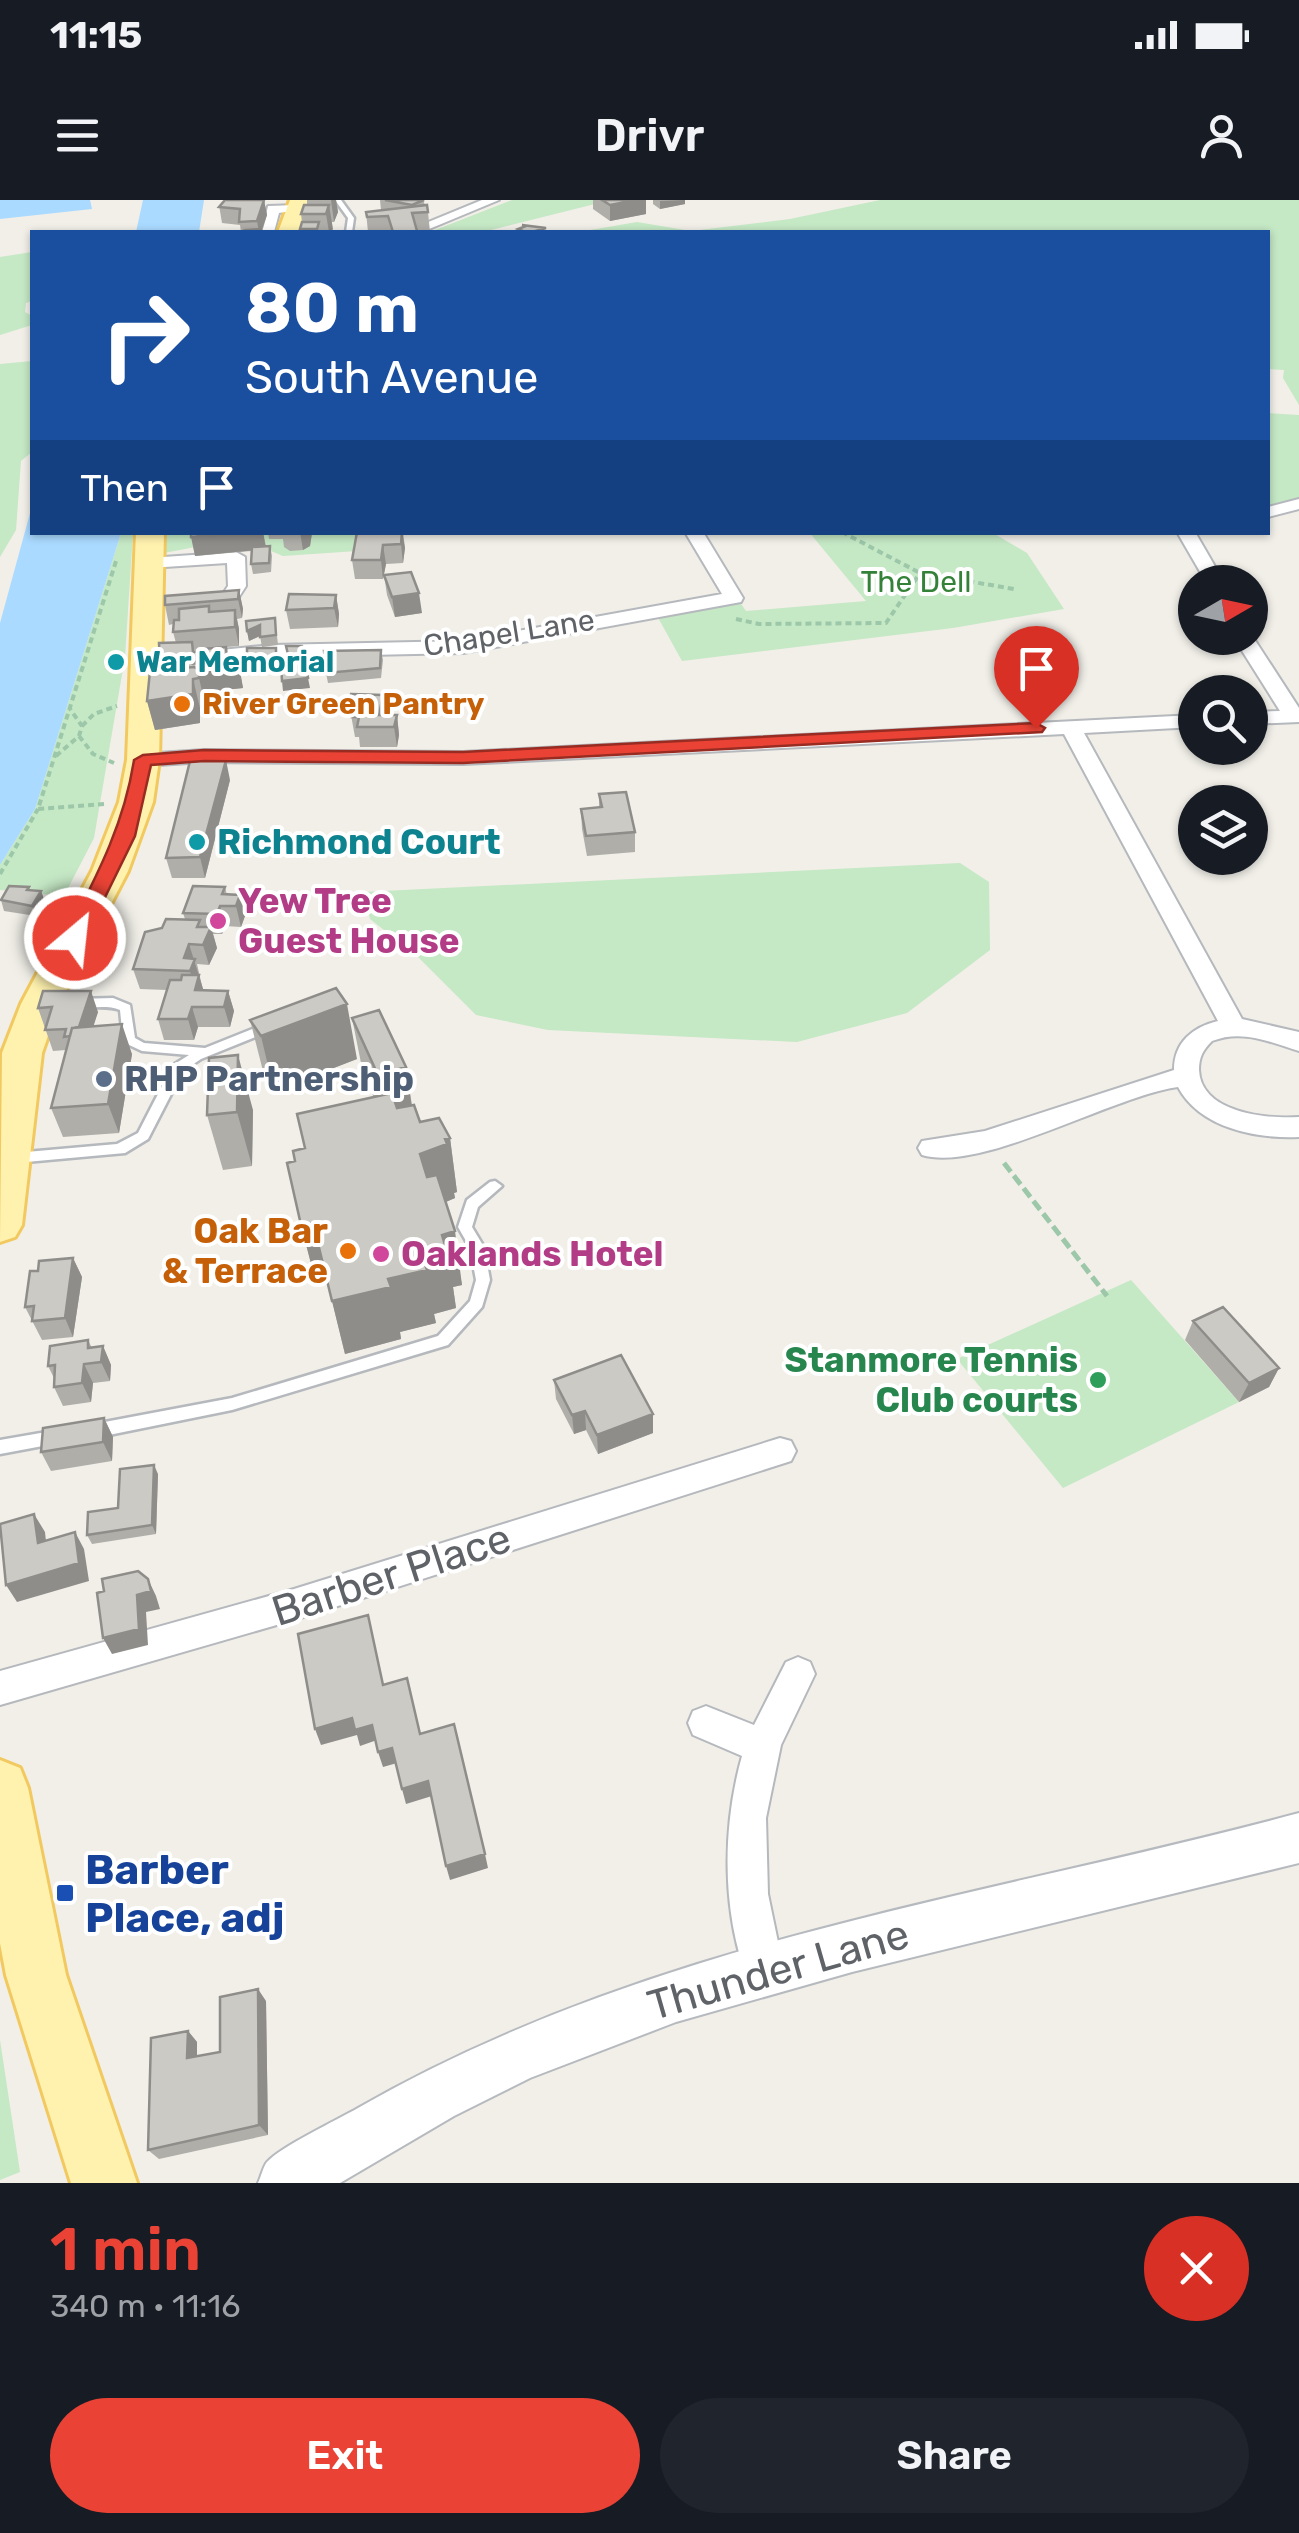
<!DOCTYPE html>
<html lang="en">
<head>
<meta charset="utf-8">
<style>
	:root { --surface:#171b24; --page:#20242c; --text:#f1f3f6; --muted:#9ea1a6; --accent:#ea4335 }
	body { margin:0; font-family:Rubik,sans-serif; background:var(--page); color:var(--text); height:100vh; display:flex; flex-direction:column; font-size:38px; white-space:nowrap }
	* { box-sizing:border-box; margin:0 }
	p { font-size:32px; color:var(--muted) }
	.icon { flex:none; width:55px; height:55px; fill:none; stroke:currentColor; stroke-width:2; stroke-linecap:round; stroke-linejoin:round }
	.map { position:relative; height:1983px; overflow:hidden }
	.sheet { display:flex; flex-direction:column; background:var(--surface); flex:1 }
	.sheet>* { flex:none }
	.banner { position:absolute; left:30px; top:30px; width:1240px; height:305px; border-radius:0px; box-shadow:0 2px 8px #0004; background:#1a4fa0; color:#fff; overflow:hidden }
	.needle { width:65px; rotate:81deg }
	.tools { position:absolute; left:1178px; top:365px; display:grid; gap:20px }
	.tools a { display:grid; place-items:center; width:90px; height:90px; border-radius:50%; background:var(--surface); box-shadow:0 2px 8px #0004; font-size:50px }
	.pin { position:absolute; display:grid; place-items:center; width:85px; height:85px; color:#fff; margin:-102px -42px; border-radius:50% 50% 50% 0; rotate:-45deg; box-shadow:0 0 10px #0007 }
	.pin .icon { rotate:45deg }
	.me { position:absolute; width:110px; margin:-55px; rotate:28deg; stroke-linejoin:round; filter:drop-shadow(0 0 8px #0008) }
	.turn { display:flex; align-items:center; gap:35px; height:210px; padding:0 50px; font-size:45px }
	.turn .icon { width:130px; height:130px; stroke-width:2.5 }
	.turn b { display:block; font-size:70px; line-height:85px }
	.then { display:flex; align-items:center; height:95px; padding:0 50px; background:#0003; gap:20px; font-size:38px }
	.round { display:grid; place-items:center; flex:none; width:105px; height:105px; border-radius:52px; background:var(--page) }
	.headline { display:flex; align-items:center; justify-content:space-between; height:170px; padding:0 50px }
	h1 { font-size:60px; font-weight:600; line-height:75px; color:var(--accent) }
	.cta { display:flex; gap:20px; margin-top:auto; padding:20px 50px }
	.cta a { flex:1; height:115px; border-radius:60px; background:var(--accent); color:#fff; font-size:40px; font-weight:600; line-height:115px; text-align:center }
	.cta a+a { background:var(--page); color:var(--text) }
	.status { display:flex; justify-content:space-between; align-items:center; height:70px; padding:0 50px; background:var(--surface); direction:ltr }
	.status svg { height:28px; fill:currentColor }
	header { display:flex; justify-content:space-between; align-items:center; height:130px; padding:0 50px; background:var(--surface); font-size:45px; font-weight:600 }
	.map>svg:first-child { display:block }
	.green { fill:#c5e8c5 }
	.water { fill:#aadaff }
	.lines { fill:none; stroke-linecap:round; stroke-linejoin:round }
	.lane-casing { stroke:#b5b8bc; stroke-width:5 }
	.street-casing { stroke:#b5b8bc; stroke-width:4 }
	.secondary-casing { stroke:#b6babf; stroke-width:4 }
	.primary-casing { stroke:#f2c960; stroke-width:6 }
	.path-far1 { stroke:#9cc7a9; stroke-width:4; stroke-dasharray:6 4; stroke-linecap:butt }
	.path { stroke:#9cc7a9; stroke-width:5; stroke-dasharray:11 5; stroke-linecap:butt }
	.lane { fill:#fff; fill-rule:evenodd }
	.street { fill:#fff; fill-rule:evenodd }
	.secondary { fill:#fff; fill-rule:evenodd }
	.primary { fill:#fff2af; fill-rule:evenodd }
	.wall { fill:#afaea9; fill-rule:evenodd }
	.shaded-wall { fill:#8f8d8a }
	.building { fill:#cccac5; stroke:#8f8d8a; stroke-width:2.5 }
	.route { fill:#ea4335; stroke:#982c22; stroke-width:2.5 }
	.culture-dot { fill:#0f9aa8; stroke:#fff; stroke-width:4 }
	.food-dot { fill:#e8710a; stroke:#fff; stroke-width:4 }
	.hotel-dot { fill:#d1479c; stroke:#fff; stroke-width:4 }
	.service-dot { fill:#5c6f8a; stroke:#fff; stroke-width:4 }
	.leisure-dot { fill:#2e9e5b; stroke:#fff; stroke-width:4 }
	.transit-dot { fill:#1a4fb4; stroke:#fff; stroke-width:4 }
	.labels { text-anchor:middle; stroke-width:8; stroke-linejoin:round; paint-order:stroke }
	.far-park-label { font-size:30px; fill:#348238; stroke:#fff }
	.far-street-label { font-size:30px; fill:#5f6368; stroke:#fff }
	.far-culture-label { font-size:30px; font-weight:bold; fill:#0d838f; stroke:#fff; text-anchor:start }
	.far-food-label { font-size:30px; font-weight:bold; fill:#c56008; stroke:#fff; text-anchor:start }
	.culture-label { font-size:35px; font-weight:bold; fill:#0d838f; stroke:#fff; text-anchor:start }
	.hotel-label { font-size:35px; font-weight:bold; fill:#b23c85; stroke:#fff; text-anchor:start }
	.service-label { font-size:35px; font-weight:bold; fill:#4e5e75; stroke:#fff; text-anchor:start }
	.food-label { font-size:35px; font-weight:bold; fill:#c56008; stroke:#fff; text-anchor:end }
	.leisure-label { font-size:35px; font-weight:bold; fill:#27864d; stroke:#fff; text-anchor:end }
	.near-street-label { font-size:42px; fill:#5f6368; stroke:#fff }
	.near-transit-label { font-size:42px; font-weight:bold; fill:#164399; stroke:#fff; text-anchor:start }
</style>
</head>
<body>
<div class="status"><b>11:15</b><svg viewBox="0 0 49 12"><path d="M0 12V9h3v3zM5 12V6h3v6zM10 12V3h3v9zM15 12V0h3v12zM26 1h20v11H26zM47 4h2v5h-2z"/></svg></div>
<header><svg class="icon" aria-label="menu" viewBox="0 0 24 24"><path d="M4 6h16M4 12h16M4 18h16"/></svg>Drivr<svg class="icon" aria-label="person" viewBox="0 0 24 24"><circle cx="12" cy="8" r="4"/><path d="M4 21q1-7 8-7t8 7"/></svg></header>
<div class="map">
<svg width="1299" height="1983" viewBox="0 0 1299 1983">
	<rect width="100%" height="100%" fill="#f1efe8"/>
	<path class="green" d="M512,0H611L483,32H430Z
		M880,0H1299V205L1283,178L1284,170L1268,169V32H579L637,22L691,31L790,19Z
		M32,52V101L26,103L25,112L32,116V125L0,135V57Z
		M32,161V252L21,261L16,330L0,357V164Z
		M1268,213L1299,215V301L1268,308Z
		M809,332L993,333L1027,353L1064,409L953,428L682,461L656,414L739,401L746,411L866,401Z
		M121,333H133L125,457L94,638L64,696L0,690V665L35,609Z
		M160,333H356L357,351L283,356L266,349L195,347L159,354Z
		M960,663L989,682L990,750L907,813L797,842L548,830L476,815L417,756L370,719L363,692Z
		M1131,1080L1239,1202L1063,1288L957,1159Z
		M0,1840L20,1972L0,1980Z"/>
	<path class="water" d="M0,0H90L92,9L0,19Z
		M143,0H204L199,32H136Z
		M32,306V332L121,333L35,609L0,665V423Z"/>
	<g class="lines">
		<g class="lane-casing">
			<path id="lane" d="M335,0H341L354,18L352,32H346L348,18Z
				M113,798L130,805L135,838L144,843L205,848L265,824L269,823L275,827L273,830L201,859L183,871L148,939L125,953L15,963L10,962L8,958L15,953L117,944L138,933L173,865L189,855L142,851L125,843L123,840L120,810C104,803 83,812 70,803L76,799Z
				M495,981L502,986L478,1007L472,1027L484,1047L490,1080L482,1107L448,1145L232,1210L94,1238L89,1236L86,1231L89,1226L94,1224L232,1198L438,1136L470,1101L476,1080L470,1048L458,1027L467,1000L490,982Z
				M58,1230L64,1232L66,1237L64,1242L0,1254V1240Z"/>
		</g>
		<g class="street-casing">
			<path id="street" d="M482,0H499L422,32H404Z
				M268,6L297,5L303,9L279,13L274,32H262Z
				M1299,299V309L1268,317V307Z
				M685,332H703L743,398L741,402L463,453L272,457L191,465L181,459L191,453L272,445L463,441L722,394Z
				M1177,332H1195L1224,382H1206Z
				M236,352L245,357L246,386L232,408L225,410L216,404L228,386L227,363L149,368L140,363L149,358Z
				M1251,434L1299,508V522L1250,524V512L1280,511L1234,438H1250Z
				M1195,515V527L1084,533L1242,819L1299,832V851C1270,842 1242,829 1212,841C1203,850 1199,857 1199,870C1201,913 1266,919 1299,917V937C1256,939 1200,928 1178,887C1112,896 982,973 922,955L918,948L922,941L985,931L1174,870C1174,842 1193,827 1218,821L1064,534L463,564L204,562L143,566L132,560L143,554L204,550L463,552Z
				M780,1238L791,1241L796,1251L791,1261L294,1420L0,1505V1471L294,1389Z
				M798,1457L810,1462L815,1474L781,1545L766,1618L768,1694L784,1771L778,1785L764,1791L750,1785C721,1715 722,1627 742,1556L693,1535L688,1523L693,1511L706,1506L754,1525L786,1462Z"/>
		</g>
		<g class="secondary-casing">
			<path id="secondary" d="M1299,1613V1663L852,1772L676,1822L530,1878L454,1916L340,1983H258C261,1977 263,1967 267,1962C282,1946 337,1920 358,1908C655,1738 975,1700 1299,1613Z"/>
		</g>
		<g class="primary-casing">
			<path id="primary" d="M290,0H310L298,32H278Z
				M136,332H164L159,560L153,602L128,671L59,804L42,853L22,1025L15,1037L0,1042L2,853L21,804L92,671L119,602L127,560Z
				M0,1560L20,1568L28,1588L66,1775L137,1983H71L6,1775L0,1743Z"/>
		</g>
		<path class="path-far1" d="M842,332L920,373
			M736,419L759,424L886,423L920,373L1014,389
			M82,526L94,514L117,506
			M79,536L93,554L114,563
			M56,556L79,536L82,526L70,509
			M104,604L38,609L117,358
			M0,674L38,609"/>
		<path class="path" d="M1004,963L1107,1096"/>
		<use href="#lane" class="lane"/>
		<use href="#street" class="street"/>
		<use href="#secondary" class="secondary"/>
		<use href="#primary" class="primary"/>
	</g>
	<path class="wall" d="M264,0L267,15L262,32H241L240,25L222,23L219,5Z
		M307,0H336L338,12L334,22H332L331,32H301L302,22L301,14L307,5Z
		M380,0H423L428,12L430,32H368L366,12L381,10Z
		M593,0H646V14L610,21L593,9Z
		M653,0H685V4L660,9L653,4Z
		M191,332H263L266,346H270L272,356L271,372L253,374L251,364V351L195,356Z
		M268,332H325L312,333L310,346L303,350L290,351L284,347L283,339H269Z
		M403,332L405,348L403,363L386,364L383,379H355L352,360Z
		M384,375L422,413L395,417L387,395Z
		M239,390L243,409L242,418L237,419L239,429V446L226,447L228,461L238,460L243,488L205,492L206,508H200V523L155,530L147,501L160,467L176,443L173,432V424L169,425L165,405ZM220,448L204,463L194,450Z
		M336,395L339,414L338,427L290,429L286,410Z
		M275,418L278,445L262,447L260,436L249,441L247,431Z
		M247,448L278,458V467L268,469L267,465L249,467Z
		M381,450L383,460L381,478L328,483L326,473Z
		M351,494L386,515H397L399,535L397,547H360L359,537H355L349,504Z
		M230,580L205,678H172L166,658Z
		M599,594L635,632V652L587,656L582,629L581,609L599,608Z
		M29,687L30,691H41L45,702L36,716L4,711L1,700Z
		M225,687L227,695H240L245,716L241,727L225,726L222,734H213L217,748L209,765L197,764L203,790L228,791L234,811L230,827H198L194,840H164L158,819L167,790L140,789L133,769L162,728L185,719L183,713Z
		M43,791L98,812L93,826L132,854L119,933L63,937L51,908L66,850L53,851L38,808Z
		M352,818L406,867L412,905L420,922L450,938L457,992L454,993L455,998L446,1002L462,1085L453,1087L456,1108L434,1114L436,1123L400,1132L401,1139L345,1154L326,1076L315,1079L301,1025L295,961L305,948L374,898L363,873Z
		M250,820L357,859L274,891L264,875Z
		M253,910L252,966L223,970L207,915Z
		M73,1058L82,1077L73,1137L42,1140L25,1107L38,1071Z
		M1193,1121L1279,1168L1269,1187L1239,1202L1185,1140Z
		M88,1140L92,1148L103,1146L111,1165L110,1181L93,1183L91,1202L63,1206L54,1187V1178L48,1166Z
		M554,1180L653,1214V1233L598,1254L586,1230L574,1234L556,1199Z
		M104,1218L113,1237L112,1261L51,1271L41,1252Z
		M158,1274L156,1334L92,1344L87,1335Z
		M266,1801L268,1935L159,1959L148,1950L188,1831L197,1842V1856L220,1852Z"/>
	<path class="shaded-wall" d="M264,0L267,15L261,32H259L257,21Z
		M331,0H336L338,12L334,22Z
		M636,0H646V14L610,21V5Z
		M685,0V4L660,9V1Z
		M329,5L333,29L331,32H329L326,14Z
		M239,332H263L266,349L195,356L191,337Z
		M300,332L312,333L310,346L303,350Z
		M402,332L405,348L403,363L401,344Z
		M383,345L386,364L383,379L381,360Z
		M239,390L243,409L242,418L238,399Z
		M419,393L422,413L395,417L392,397Z
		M336,395L339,414L338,427L334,408Z
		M235,410L239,429V446L235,427Z
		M260,425L262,435L249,441L247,431Z
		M192,442L196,462L201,451L206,472L226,447L229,469L238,460L243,488L205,492L206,508L199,478L193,479L200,508V523L155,530L147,501L193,452Z
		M276,448L278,467L268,469L266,459Z
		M308,478L310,488L283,491L282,481Z
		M383,495L386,514L379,515Z
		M397,515L399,535L397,547L394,527Z
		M226,560L230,580L205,678L200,657Z
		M41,691L45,702L36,716L32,706Z
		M240,695L245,716L241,727L236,706Z
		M220,706L225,726L222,734L217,714Z
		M211,727L217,748L209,765L203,745Z
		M189,744L205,795L200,807L190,771L184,758Z
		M91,791L98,812L84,856L76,836Z
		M228,791L234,811L230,827L224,807Z
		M347,804L357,859L274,891L261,836Z
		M192,807L198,827L194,840L188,819Z
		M122,824L132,854L119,933L108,904Z
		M238,855L253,910L252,966L237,912Z
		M406,867L414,922L388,930L378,875Z
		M450,938L457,992L454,993L455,998L429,1009L420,954L445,939Z
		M313,1023L327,1076L315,1079L301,1025Z
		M455,1031L462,1085L453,1087L456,1108L434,1114L436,1123L400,1132L401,1139L345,1154L332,1101L388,1079L424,1061L442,1035Z
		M73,1058L82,1077L73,1137L65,1118Z
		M103,1146L111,1165L110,1181L101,1162Z
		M84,1164L93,1183L91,1202L82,1183Z
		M1279,1168L1269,1187L1239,1202L1249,1183Z
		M585,1211L586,1230L574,1234L572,1215Z
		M653,1214V1233L598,1254L597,1235Z
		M104,1218L113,1237L112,1261L103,1242Z
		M154,1265L158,1274L156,1334L152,1325Z
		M34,1314L45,1332L48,1360L38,1343Z
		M75,1332L84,1349L89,1381L17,1402L6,1385Z
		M148,1379L156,1396L160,1409L146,1412L148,1445L112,1454L103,1438L137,1395Z
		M352,1518L372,1525L377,1540L360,1546L357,1535L321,1545L315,1529Z
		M392,1548L397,1563L383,1567L378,1552Z
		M428,1581L432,1596L406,1604L402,1589Z
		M485,1654L488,1668L450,1680L446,1666Z
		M258,1789L266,1801L268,1935L259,1925Z
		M188,1831L197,1842V1869L187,1858Z"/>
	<path class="building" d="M225,0H264L257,21L239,22L240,9L219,7Z
		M385,0H424L412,5Z
		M602,0H636L610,5Z
		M304,5H329L326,14H301Z
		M427,5L428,12L412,13L417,31L393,32L388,16L367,17L366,12Z
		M302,22H319L317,29H300Z
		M522,25L546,28L532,32H525L518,29L526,26Z
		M260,29L261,31L246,32L245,30Z
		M191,332H239L191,337Z
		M357,332H402L401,344L383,345L381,360H352Z
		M270,346L269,363L251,364L252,347Z
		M411,372L419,393L392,397L384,375Z
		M239,390L238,399L165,405V396Z
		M289,394L336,395L334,408L286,410Z
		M209,406V412L235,410V427L173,432L174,420H179V409Z
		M275,418L276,435L260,437V425L247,431L246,421Z
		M192,442L193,452L201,451L202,460L188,464L238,460V468L199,473V470L194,467L151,471V468L160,467L159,443Z
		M286,446H302L308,478L282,481L281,464L290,463Z
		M226,447L227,460L205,463L204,449Z
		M247,448H276V457L266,459L265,455L247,457Z
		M381,450L380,468L326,473L324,451Z
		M194,467L199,470V478L193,479V494L147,501L150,471Z
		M351,494L383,495L379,515H397L394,527H357L359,517H352L355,504H349Z
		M226,560L200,657L166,658L190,561Z
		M626,592L635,632L586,636L581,609L602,607L599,594Z
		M9,686L29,687L27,690L41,691L32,706L1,700Z
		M193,686L225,687L222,694L240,695L236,706H220L217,714L183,713Z
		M166,719L200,720L197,727H211L203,745L189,744L184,758L195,759L190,771L133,769L145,732L162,728Z
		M182,775H199L195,790L228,791L224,807H192L188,819H158L170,780H181Z
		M336,788L347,804L261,836L250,820Z
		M43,791H91L79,827L72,828L70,836L64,837L66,829L45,830L52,807L38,808Z
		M379,810L406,867L378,875L352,818Z
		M122,824L108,904L51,908L72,828Z
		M238,855L237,912L207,915L209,858Z
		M392,893L397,908L414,905L420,922L439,918L450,938L445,939L447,944L420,954L427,977L437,975L455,1031L442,1035L448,1055L424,1061L427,1070L388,1079L391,1087L332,1101L313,1023L301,1025L287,963L295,961L293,951L305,948L297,914Z
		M73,1058L65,1118L32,1121L34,1106L25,1107L30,1071H38L39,1061Z
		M1223,1107L1279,1168L1249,1183L1193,1121Z
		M88,1140V1148L103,1146L101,1162L84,1164L82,1183L54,1187L55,1165L48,1166L50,1146Z
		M621,1155L653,1214L597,1235L585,1211L572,1215L554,1180Z
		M104,1218L103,1242L41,1252L43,1228Z
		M154,1265L152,1325L87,1335L88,1312L118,1308L120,1269Z
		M34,1314L38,1343L75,1332L79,1363L6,1385L0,1324Z
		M138,1371L148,1379L151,1391L137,1395L139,1429L103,1438L97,1393L104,1391L102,1379Z
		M368,1415L383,1485L407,1478L420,1534L454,1524L485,1654L446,1666L428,1581L402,1589L392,1548L378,1552L372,1525L355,1530L352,1518L315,1529L298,1434Z
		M258,1789L259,1925L148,1950L151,1838L188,1831L187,1858L220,1852V1797Z"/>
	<path class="route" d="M1036,523L1045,528L1042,532L463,563L204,561L151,565L135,636L85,738L75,744L65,738C95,679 124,626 134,560L143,555L204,550L463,552Z"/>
	<g class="culture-dot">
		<circle cx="116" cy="462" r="10"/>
		<circle cx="197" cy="642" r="10"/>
	</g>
	<g class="food-dot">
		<circle cx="182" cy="504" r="10"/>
		<circle cx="348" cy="1051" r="10"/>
	</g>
	<g class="hotel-dot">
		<circle cx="218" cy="721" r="10"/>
		<circle cx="381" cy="1054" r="10"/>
	</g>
	<circle class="service-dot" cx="104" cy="879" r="10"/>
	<circle class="leisure-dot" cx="1098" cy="1180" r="10"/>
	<rect class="transit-dot" x="55" y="1683" width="20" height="20" rx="5"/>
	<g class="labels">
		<g class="far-park-label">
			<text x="916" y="392">The Dell</text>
		</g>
		<g class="far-street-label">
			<text transform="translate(509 433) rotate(-9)" y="10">Chapel Lane</text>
		</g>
		<g class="far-culture-label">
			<text x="136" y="472">War Memorial</text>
		</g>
		<g class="far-food-label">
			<text x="202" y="514">River Green Pantry</text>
		</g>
		<g class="culture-label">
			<text x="217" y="654">Richmond Court</text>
		</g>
		<g class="hotel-label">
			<text x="238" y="713">Yew Tree<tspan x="238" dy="40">Guest House</tspan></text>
			<text x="401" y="1066">Oaklands Hotel</text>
		</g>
		<g class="service-label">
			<text x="124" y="891">RHP Partnership</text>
		</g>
		<g class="food-label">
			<text x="328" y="1043">Oak Bar<tspan x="328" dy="40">&amp; Terrace</tspan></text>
		</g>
		<g class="leisure-label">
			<text x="1078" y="1172">Stanmore Tennis<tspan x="1078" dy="40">Club courts</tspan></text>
		</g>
		<g class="near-street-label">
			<text transform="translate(391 1374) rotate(-18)" y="15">Barber Place</text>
			<text transform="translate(778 1769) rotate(-16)" y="15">Thunder Lane</text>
		</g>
		<g class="near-transit-label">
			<text x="85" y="1684">Barber<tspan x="85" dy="48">Place, adj</tspan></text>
		</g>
	</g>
</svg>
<div class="tools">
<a><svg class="needle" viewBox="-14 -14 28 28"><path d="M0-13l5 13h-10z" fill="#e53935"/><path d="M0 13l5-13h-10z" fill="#9ea1a6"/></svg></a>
<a><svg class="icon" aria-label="search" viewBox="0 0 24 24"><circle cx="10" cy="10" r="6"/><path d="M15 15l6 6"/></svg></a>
<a><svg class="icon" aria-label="layers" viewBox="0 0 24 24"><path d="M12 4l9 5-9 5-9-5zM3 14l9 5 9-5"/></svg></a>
</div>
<div class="pin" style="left:1036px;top:528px;background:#d93025"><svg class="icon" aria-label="arrive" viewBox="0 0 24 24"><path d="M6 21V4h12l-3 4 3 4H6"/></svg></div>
<svg class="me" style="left:75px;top:738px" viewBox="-20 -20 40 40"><circle r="17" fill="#ea4335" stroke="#fff" stroke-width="3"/><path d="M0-11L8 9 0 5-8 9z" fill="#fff"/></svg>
<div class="banner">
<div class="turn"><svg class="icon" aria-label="right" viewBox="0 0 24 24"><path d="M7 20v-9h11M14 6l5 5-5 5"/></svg><div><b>80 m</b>South Avenue</div></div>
<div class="then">Then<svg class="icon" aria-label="arrive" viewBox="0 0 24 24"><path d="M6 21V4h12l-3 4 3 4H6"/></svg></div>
</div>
</div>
<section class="sheet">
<div class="headline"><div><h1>1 min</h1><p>340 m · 11:16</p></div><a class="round" style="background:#d93025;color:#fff"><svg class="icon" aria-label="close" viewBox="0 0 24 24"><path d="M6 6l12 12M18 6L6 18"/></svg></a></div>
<div class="cta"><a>Exit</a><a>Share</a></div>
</section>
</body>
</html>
